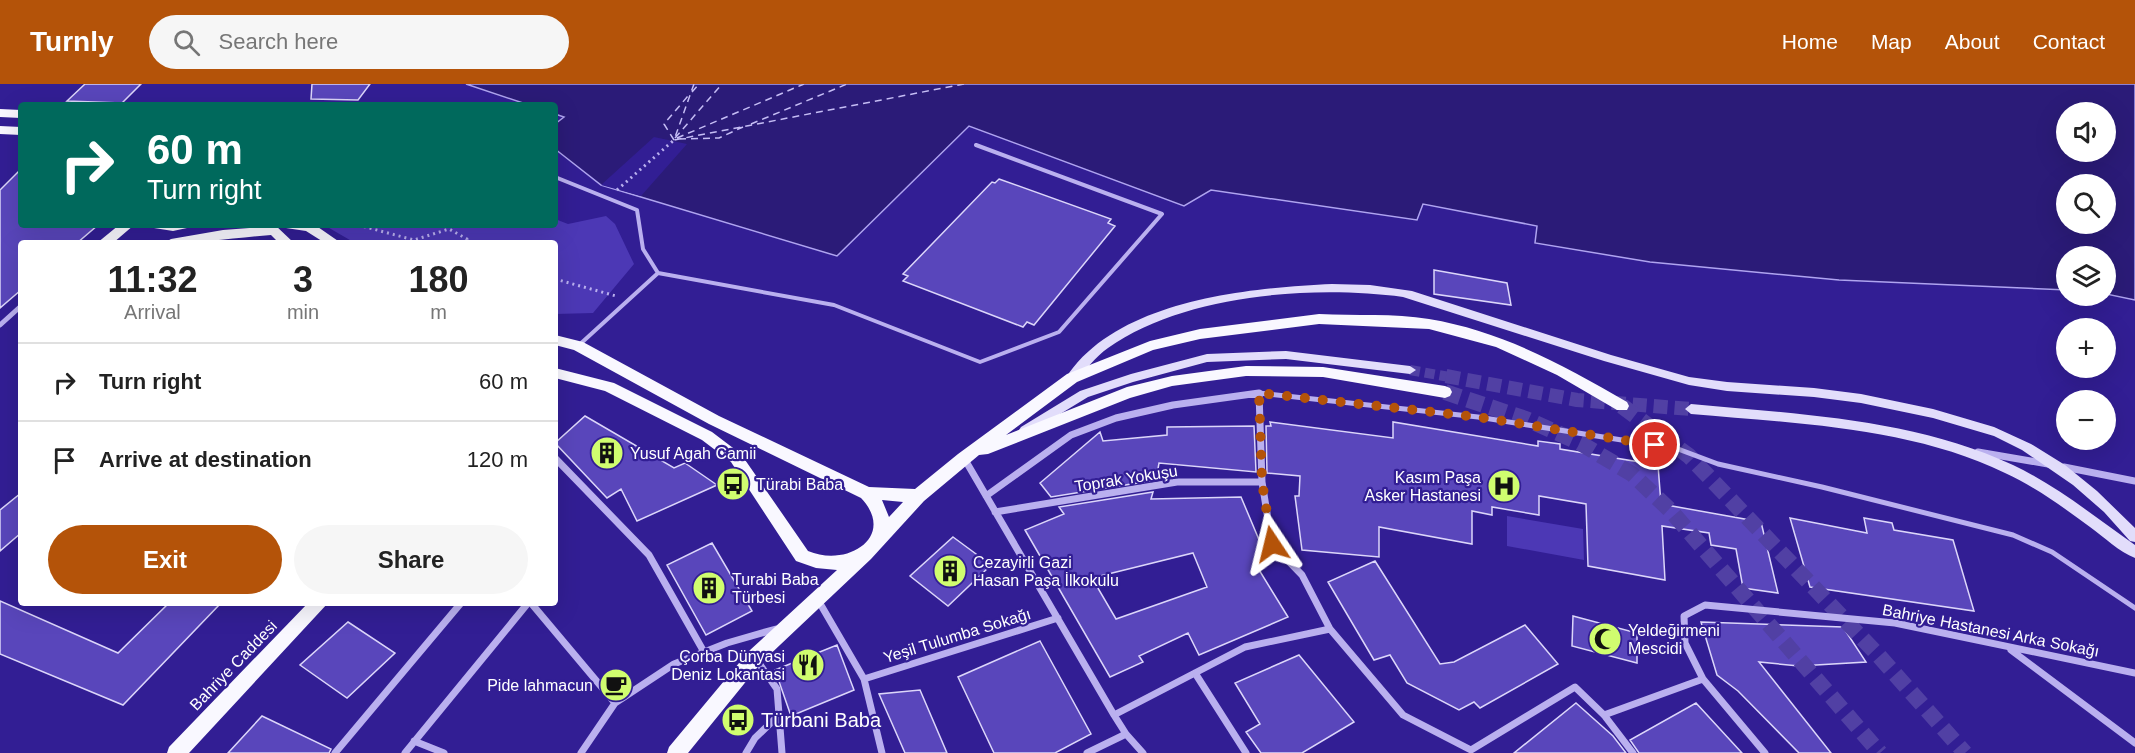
<!DOCTYPE html>
<html lang="en">
<head>
<meta charset="utf-8">
<style>
	:root { --surface:#fff; --page:#f6f6f6; --text:#222; --muted:#767676; --line:#e0e0e0; --accent:#b45309 }
	body { margin:0; font-family:Arial,sans-serif; background:var(--page); color:var(--text); height:100vh; display:flex; flex-direction:column; font-size:22px; white-space:nowrap }
	* { box-sizing:border-box; margin:0 }
	p { font-size:20px; color:var(--muted) }
	.icon { flex:none; width:33px; height:33px; fill:none; stroke:currentColor; stroke-width:2; stroke-linecap:round; stroke-linejoin:round }
	.map { position:relative; flex:1; overflow:hidden }
	.drawer { position:absolute; left:18px; top:156px; width:540px; height:366px; display:flex; flex-direction:column; background:var(--surface); border-radius:6px; box-shadow:0 6px 24px #0002 }
	.drawer>* { flex:none }
	.guide { position:absolute; left:18px; top:18px; width:540px; height:126px; border-radius:6px; box-shadow:0 6px 24px #0002; background:#00695c; color:#fff; overflow:hidden }
	.controls { position:absolute; left:2056px; top:18px; display:grid; gap:12px }
	.controls a { display:grid; place-items:center; width:60px; height:60px; border-radius:50%; background:var(--surface); box-shadow:0 6px 24px #0002; font-size:30px }
	.pin { position:absolute; display:grid; place-items:center; width:51px; height:51px; color:#fff; margin:-26px; border:3px solid #fff; border-radius:50%; box-shadow:0 2px 6px #0007 }
	.me { position:absolute; width:66px; margin:-33px; rotate:350deg; stroke-linejoin:round; filter:drop-shadow(0 0 4px #0008) }
	.turn { display:flex; align-items:center; gap:21px; height:126px; padding:0 30px; font-size:27px }
	.turn .icon { width:78px; height:78px; stroke-width:2.5 }
	.turn b { display:block; font-size:42px; line-height:51px }
	.eta { display:flex; justify-content:space-evenly; align-items:center; height:102px; text-align:center }
	.eta b { font-size:36px; font-weight:600; line-height:42px }
	.cta { display:flex; gap:12px; margin-top:auto; padding:12px 30px }
	.cta a { flex:1; height:69px; border-radius:36px; background:var(--accent); color:#fff; font-size:24px; font-weight:600; line-height:69px; text-align:center }
	.cta a+a { background:var(--page); color:var(--text) }
	ul { padding:0; list-style:none }
	li { display:flex; align-items:center; gap:18px; height:78px; padding:0 30px; border-top:2px solid var(--line) }
	li div { flex:1 }
	li b { display:block; font-size:22px }
	li em { font-style:normal }
	header { display:flex; align-items:center; gap:36px; box-sizing:border-box; height:84px; padding:0 30px; background:var(--accent); color:#fff }
	header strong { font-size:28px }
	nav { display:flex; gap:33px; margin-inline-start:auto; font-size:21px }
	.search { width:420px; height:54px; background:var(--page); display:flex; align-items:center; gap:15px; box-sizing:border-box; padding:0 21px; border-radius:33px; color:var(--muted); font-size:22px }
	.map>svg:first-child { display:block }
	.green { fill:#4c38b5 }
	.water { fill:#2b1b78; stroke:#afa4f0; stroke-width:1.5; fill-rule:evenodd }
	.pier { fill:#321e94 }
	.lines { fill:none; stroke-linecap:round; stroke-linejoin:round }
	.ferry { stroke:#c5bdf5; stroke-width:1.5; stroke-dasharray:7 5; stroke-linecap:butt }
	.building { fill:#5946bb; stroke:#dcd6fa; stroke-width:1.5; fill-rule:evenodd }
	.secondary-tunnel-far1 { stroke:#5140a4; stroke-width:10; stroke-dasharray:10 5; stroke-linecap:butt }
	.secondary-tunnel { stroke:#5140a4; stroke-width:14; stroke-dasharray:14 7; stroke-linecap:butt }
	.primary-tunnel { stroke:#5140a4; stroke-width:16; stroke-dasharray:16 8; stroke-linecap:butt }
	.path { stroke:#bab0ef; stroke-width:3; stroke-dasharray:2 4; stroke-linecap:butt }
	.lane-far1 { stroke:#bab0ef; stroke-width:4 }
	.lane { stroke:#bab0ef; stroke-width:5 }
	.street-far1 { stroke:#bab0ef; stroke-width:5 }
	.street { stroke:#bab0ef; stroke-width:7 }
	.secondary { fill:#e2ddfb; fill-rule:evenodd }
	.primary { fill:#f9f8ff; fill-rule:evenodd }
	.route { stroke:#b45309; stroke-width:10; stroke-dasharray:0 18 }
	.labels { text-anchor:middle; stroke-width:4.5; stroke-linejoin:round; paint-order:stroke }
	.poi-label { font-size:16px; fill:#fff; stroke:#321e94; text-anchor:start }
	.street-label { font-size:16px; fill:#fff; stroke:#321e94 }
	.near-poi-label { font-size:20px; fill:#fff; stroke:#321e94; text-anchor:start }
</style>
</head>
<body>
<header>
<strong>Turnly</strong>
<div class="search"><svg class="icon" aria-label="search" viewBox="0 0 24 24"><circle cx="10" cy="10" r="6"/><path d="M15 15l6 6"/></svg>Search here</div>
<nav><a>Home</a><a>Map</a><a>About</a><a>Contact</a></nav>
</header>
<div class="map">
<svg width="2135" height="669" viewBox="0 0 2135 669">
	<rect width="100%" height="100%" fill="#321e94"/>
	<path class="green" d="M606,132L615,140L634,180L593,229L555,230V159H355L324,141H555V135L568,140Z
		M1507,432L1583,445L1584,476L1507,462Z"/>
	<path class="water" d="M466,0H2135V216L2106,210V172H2067V206L1839,196L1650,178L1535,159L1537,142L1423,120L1417,136L1211,106L1184,122L969,42L837,172L601,101L555,65V40L564,33L555,30V21H529ZM2067,28H2106V68H2067ZM2067,100H2106V140H2067Z"/>
	<path class="pier" d="M654,53L687,60L641,112L601,101Z"/>
	<g class="lines">
		<path class="ferry" d="M694,0L674,56L964,0
			M692,8L699,0
			M751,40L847,0
			M675,54L722,0
			M677,54L804,0
			M679,55L719,54L743,43
			M674,56L664,40L688,12"/>
	</g>
	<path class="building" d="M85,0H141L122,19L67,17Z
		M312,0H370L358,16L311,15Z
		M21,85V141H98L77,159H21V206L0,224V106Z
		M999,95L1111,135L1108,139L1115,142L1034,241L1027,238L1023,243L903,197L908,192L903,190L992,98L995,99Z
		M1434,186L1507,199L1511,221L1434,210Z
		M585,332L674,384L685,379L717,401L637,437L621,405L607,414L555,359Z
		M1270,338L1393,354V338L1538,362V357L1560,360V365L1658,381L1661,420L1761,438L1778,509L1743,504L1736,465L1711,461L1709,449L1662,442L1665,496L1588,482L1586,420L1539,412V431L1492,423V431L1472,427V460L1379,443V473L1302,466L1295,412H1299L1300,392L1267,389L1266,342H1271Z
		M1254,342L1256,388L1159,379L1156,396L1051,413L1040,399L1100,348L1103,357L1167,351V343Z
		M1153,408L1151,415L1241,413L1268,477L1256,481L1288,533L1199,571L1188,549L1139,572L1143,578L1110,593L1025,446L1064,430L1059,423ZM1193,469L1207,503L1116,535L1092,494Z
		M21,409V449L0,467V426Z
		M1790,434L1867,449L1864,434L1892,439L1894,446L1953,456L1974,527L1810,503Z
		M953,453L991,481L948,522L910,492Z
		M712,459L752,527L706,551L667,481Z
		M1375,477L1440,580L1454,578L1525,541L1558,580L1480,624L1474,618L1459,626L1407,599L1390,571L1374,576L1328,498Z
		M0,517L118,569L169,519H221L123,621L0,570Z
		M1573,532L1637,549V579L1572,562Z
		M348,538L395,569L347,614L300,581Z
		M1701,538L1843,543L1866,578L1799,582L1759,578L1831,669H1799L1738,607L1717,591Z
		M1040,557L1091,650L1055,669H994L958,593Z
		M837,561L854,606L791,632L775,586Z
		M1299,571L1354,638L1302,669H1261L1246,648L1260,640L1235,599Z
		M920,606L947,669H905L879,610Z
		M1576,619L1613,652L1626,669H1514Z
		M1696,619L1742,669H1639L1630,656Z
		M262,632L331,665L329,669H228Z"/>
	<g class="lines">
		<path class="secondary-tunnel-far1" d="M1410,286L1455,294"/>
		<path class="secondary-tunnel" d="M1446,292L1577,316L1691,325"/>
		<path class="primary-tunnel" d="M1445,308L1526,335L1580,359L1632,390L1671,427L1880,669
			M1622,322L1689,372L1879,572L1965,669"/>
		<path class="path" d="M617,106L674,56
			M358,141L414,156L449,145L467,155V159
			M555,195L616,212"/>
		<path class="lane-far1" d="M555,93L637,126L643,165L658,189L834,221L980,278L1059,248L1162,130L976,61
			M578,262L658,189"/>
		<path class="lane" d="M1259,309L1478,333L1678,365L1718,380L1822,403L2013,451L2052,468L2135,524"/>
		<path class="street-far1" d="M0,241L21,222"/>
		<path class="street" d="M1978,368L2048,380
			M555,374L649,471L704,568
			M964,374L1114,631L1126,650L1143,669
			M2064,383L2135,397
			M986,412L1071,351L1116,334L1173,321L1259,309L1262,398L1272,460L1302,491L1330,545L1403,631L1471,666L1575,603L1604,631L1633,669
			M995,428L1177,398H1262
			M818,516L864,595L882,669
			M531,519L615,619
			M2011,566L2135,659
			M756,575L777,605L782,669
			M1195,589L1246,669
			M864,595L1058,534
			M1114,631L1245,563L1330,545
			M1604,631L1703,595
			M414,657L444,669
			M335,669L461,519
			M405,669L528,519
			M581,669L615,619L674,580L727,559L776,545
			M746,669L755,654L779,631
			M1087,669L1126,650
			M1765,669L1703,595L1685,559L1684,532L1705,521L1895,539L2135,589"/>
		<path class="secondary" d="M1332,200L1370,201L1412,207L1611,271L1689,293L1727,298L1814,304L1861,310L1933,325L1994,343L2031,360L2065,381L2097,407L2135,444V458L2130,457L2104,428L2073,401L2022,366L1994,352L1933,334L1861,319L1814,313L1727,307L1689,301L1604,277L1403,213C1313,201 1184,210 1108,264C1095,273 1086,286 1076,297L1072,298L1066,294C1116,216 1249,204 1332,200Z
			M1286,267L1410,282L1416,286L1410,290L1286,275L1207,278L1133,298L1088,313L1029,349H1021L1019,346L1021,343L1080,307L1131,290L1207,270Z
			M1691,320C1798,330 1914,335 2013,381C2057,402 2095,433 2135,461V474C2119,468 2104,453 2090,443C2063,423 2035,403 2005,389C1911,343 1793,339 1691,330L1685,325Z"/>
		<path class="primary" d="M0,25L21,26V34L0,33Z
			M0,42L21,43V51L0,50Z
			M119,141H134L113,159H97Z
			M153,141H188L187,144L173,147L154,144Z
			M261,141H275L294,159H279L271,151C235,154 200,159 164,159L171,155L223,146L262,143Z
			M285,141H315L341,159H325L306,147L286,144Z
			M1319,230C1355,232 1394,229 1429,235C1502,247 1565,282 1627,318L1629,322L1627,326H1617L1557,291L1496,263L1429,245L1319,240L1200,255L1153,266L1077,298L1006,351L1127,303L1172,292L1246,282L1323,283L1445,302L1450,304L1452,308L1450,312L1445,314L1323,293L1246,292L1172,302L1130,314L988,370L979,371L924,417L871,475L761,579L688,669H667L669,663L749,567L837,486L816,484L796,477L731,378L702,356L605,307L555,294V284L614,299L712,348L741,370L808,467C848,484 897,452 861,414L709,340L574,266L555,261V251L583,258L719,332L869,403L915,405L958,370L1067,290L1150,257L1200,245ZM882,416L903,418L889,433Z
			M308,519H328L189,669H167L169,663Z"/>
	</g>
	<g class="lines">
		<path class="route" d="M1272,460L1262,398L1259,309L1478,333L1655,361"/>
	</g>
	<defs>
		<g id="building-disc" transform="scale(1.725)"><circle r="9.5" fill="#d0fd6f" stroke="#321e94"/><path d="M-4-6H4V6H1V3H-1V6H-4ZM-2.5-4.3h1.7v1.8h-1.7ZM.8-4.3h1.7v1.8H.8ZM-2.5-1h1.7V.8h-1.7ZM.8-1h1.7V.8H.8Z" fill="#111"/></g>
		<g id="bus-disc" transform="scale(1.725)"><circle r="9.5" fill="#d0fd6f" stroke="#321e94"/><path d="M-5-6H5V4H4V6H2V4H-2V6H-4V4H-5ZM-3.5-4V0h7V-4ZM-3.5 1.2v1.5H-2V1.2ZM2 1.2v1.5H3.5V1.2Z" fill="#111"/></g>
		<g id="hospital-disc" transform="scale(1.725)"><circle r="9.5" fill="#d0fd6f" stroke="#321e94"/><path d="M-5-5h3v3.5h4V-5h3V5h-3V1.5h-4V5h-3Z" fill="#111"/></g>
		<g id="mosque-disc" transform="scale(1.725)"><circle r="9.5" fill="#d0fd6f" stroke="#321e94"/><path d="M3.5-4.9A6 6 0 1 0 3.5 4.9A5 5 0 1 1 3.5-4.9Z" fill="#111"/></g>
		<g id="restaurant-disc" transform="scale(1.725)"><circle r="9.5" fill="#d0fd6f" stroke="#321e94"/><path d="M-5-6h1v4h1v-4h1v4h1v-4h1v5L-1.5 .5V6h-2V.5L-5-1ZM5-6V6H3V1.5H1.5Q1.5-4 5-6Z" fill="#111"/></g>
		<g id="cafe-disc" transform="scale(1.725)"><circle r="9.5" fill="#d0fd6f" stroke="#321e94"/><path d="M-5.5-4.5H6V0H3Q3 3.5 0 3.5H-2.5Q-5.5 3.5-5.5 0ZM3-3.2v2h1.7v-2ZM-6 4.5H4V6H-6Z" fill="#111"/></g>
	</defs>
	<g fill-rule="evenodd">
		<use href="#building-disc" x="607" y="369"/>
		<use href="#bus-disc" x="733" y="400"/>
		<use href="#hospital-disc" x="1504" y="402"/>
		<use href="#building-disc" x="950" y="487"/>
		<use href="#building-disc" x="709" y="504"/>
		<use href="#mosque-disc" x="1605" y="555"/>
		<use href="#restaurant-disc" x="808" y="581"/>
		<use href="#cafe-disc" x="616" y="601"/>
		<use href="#bus-disc" x="738" y="636"/>
	</g>
	<g class="labels">
		<g class="poi-label">
			<text x="630" y="375">Yusuf Agah Camii</text>
			<text x="1481" y="399" text-anchor="end">Kasım Paşa<tspan x="1481" dy="18">Asker Hastanesi</tspan></text>
			<text x="756" y="406">Türabi Baba</text>
			<text x="973" y="484">Cezayirli Gazi<tspan x="973" dy="18">Hasan Paşa İlkokulu</tspan></text>
			<text x="732" y="501">Turabi Baba<tspan x="732" dy="18">Türbesi</tspan></text>
			<text x="1628" y="552">Yeldeğirmeni<tspan x="1628" dy="18">Mescidi</tspan></text>
			<text x="785" y="578" text-anchor="end">Çorba Dünyasi<tspan x="785" dy="18">Deniz Lokantasi</tspan></text>
			<text x="593" y="607" text-anchor="end">Pide lahmacun</text>
		</g>
		<g class="street-label">
			<text transform="translate(1126 394) rotate(-9)" y="6">Toprak Yokuşu</text>
			<text transform="translate(1991 546) rotate(11)" y="6">Bahriye Hastanesi Arka Sokağı</text>
			<text transform="translate(957 551) rotate(-17)" y="6">Yeşil Tulumba Sokağı</text>
			<text transform="translate(233 581) rotate(-46)" y="6">Bahriye Caddesi</text>
		</g>
		<g class="near-poi-label">
			<text x="761" y="643">Türbani Baba</text>
		</g>
	</g>
</svg>
<div class="controls">
<a><svg class="icon" aria-label="sound" viewBox="0 0 24 24"><path d="M4 9h4l5-4v14l-5-4H4zM17 9q2 3 0 6"/></svg></a>
<a><svg class="icon" aria-label="search" viewBox="0 0 24 24"><circle cx="10" cy="10" r="6"/><path d="M15 15l6 6"/></svg></a>
<a><svg class="icon" aria-label="layers" viewBox="0 0 24 24"><path d="M12 4l9 5-9 5-9-5zM3 14l9 5 9-5"/></svg></a>
<a>+</a>
<a>−</a>
</div>
<div class="pin" style="left:1655px;top:361px;background:#d93025"><svg class="icon" aria-label="arrive" viewBox="0 0 24 24"><path d="M6 21V4h12l-3 4 3 4H6"/></svg></div>
<svg class="me" style="left:1272px;top:460px" viewBox="-20 -20 40 40"><path d="M0-17L14 15 0 8-14 15z" fill="#b45309" stroke="#fff" stroke-width="4"/></svg>
<div class="guide">
<div class="turn"><svg class="icon" aria-label="right" viewBox="0 0 24 24"><path d="M7 20v-9h11M14 6l5 5-5 5"/></svg><div><b>60 m</b>Turn right</div></div>
</div>
<section class="drawer">
<div class="eta">
<div><b>11:32</b><p>Arrival</p></div>
<div><b>3</b><p>min</p></div>
<div><b>180</b><p>m</p></div>
</div>
<ul>
<li><svg class="icon" aria-label="right" viewBox="0 0 24 24"><path d="M7 20v-9h11M14 6l5 5-5 5"/></svg><div><b>Turn right</b></div><em>60 m</em></li>
<li><svg class="icon" aria-label="arrive" viewBox="0 0 24 24"><path d="M6 21V4h12l-3 4 3 4H6"/></svg><div><b>Arrive at destination</b></div><em>120 m</em></li>
</ul>
<div class="cta"><a>Exit</a><a>Share</a></div>
</section>
</div>
</body>
</html>
